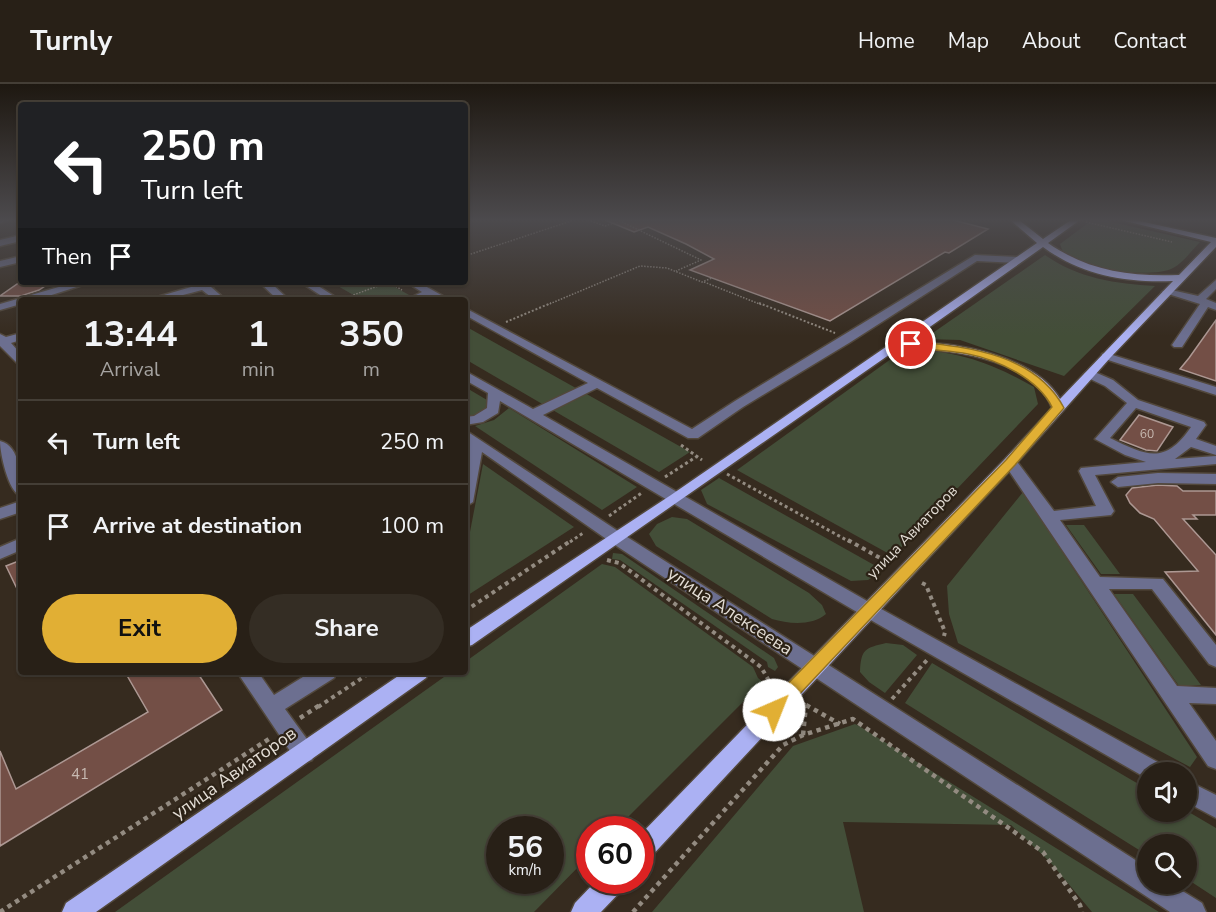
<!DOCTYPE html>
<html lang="en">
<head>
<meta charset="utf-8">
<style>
	:root { --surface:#282017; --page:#342d24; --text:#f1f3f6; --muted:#a5a3a1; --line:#443e36; --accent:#e1af34 }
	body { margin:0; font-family:"Nunito Sans",sans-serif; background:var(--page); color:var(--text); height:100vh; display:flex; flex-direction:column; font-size:22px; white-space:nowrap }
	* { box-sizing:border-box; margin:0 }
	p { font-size:20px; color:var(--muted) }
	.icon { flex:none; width:33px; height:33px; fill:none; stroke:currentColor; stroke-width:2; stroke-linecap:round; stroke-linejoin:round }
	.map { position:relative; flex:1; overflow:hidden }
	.drawer { position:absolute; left:18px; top:213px; width:450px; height:378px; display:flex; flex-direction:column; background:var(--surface); border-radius:6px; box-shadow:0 2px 4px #0004,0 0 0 2px var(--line) }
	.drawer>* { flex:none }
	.hud { position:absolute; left:18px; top:18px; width:450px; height:183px; border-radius:6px; box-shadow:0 2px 4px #0004,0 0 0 2px var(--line); background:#202124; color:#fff; overflow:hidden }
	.tools { position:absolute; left:1137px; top:678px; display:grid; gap:12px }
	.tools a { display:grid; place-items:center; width:60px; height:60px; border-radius:50%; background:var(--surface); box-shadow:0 2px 4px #0004,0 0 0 2px var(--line); font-size:30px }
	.speed { position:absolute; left:486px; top:732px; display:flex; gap:12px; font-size:30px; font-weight:700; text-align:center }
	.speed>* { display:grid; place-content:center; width:78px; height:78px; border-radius:50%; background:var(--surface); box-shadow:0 2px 4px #0004,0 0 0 2px var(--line); line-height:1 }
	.speed small { font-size:15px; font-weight:400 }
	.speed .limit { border:9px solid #d22; background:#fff; color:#111 }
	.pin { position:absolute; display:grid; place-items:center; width:51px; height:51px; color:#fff; margin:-26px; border:3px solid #fff; border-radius:50%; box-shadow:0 2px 6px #0007 }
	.me { position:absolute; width:66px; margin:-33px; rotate:44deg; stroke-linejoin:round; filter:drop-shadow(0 0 4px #0008) }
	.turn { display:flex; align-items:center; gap:21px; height:126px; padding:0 24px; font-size:27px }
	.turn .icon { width:78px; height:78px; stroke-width:2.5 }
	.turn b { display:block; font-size:42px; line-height:51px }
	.then { display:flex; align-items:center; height:57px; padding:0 24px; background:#0003; gap:12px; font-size:22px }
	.eta { display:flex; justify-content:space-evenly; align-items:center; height:102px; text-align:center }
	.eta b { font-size:36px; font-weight:700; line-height:42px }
	.button { display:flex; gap:12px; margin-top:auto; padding:12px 24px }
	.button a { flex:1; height:69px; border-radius:36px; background:var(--accent); color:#111; font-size:24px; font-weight:700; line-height:69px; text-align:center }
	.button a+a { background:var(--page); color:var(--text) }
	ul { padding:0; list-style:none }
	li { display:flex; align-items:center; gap:18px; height:84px; padding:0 24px; border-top:2px solid var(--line) }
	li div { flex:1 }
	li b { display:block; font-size:22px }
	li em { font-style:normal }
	header { display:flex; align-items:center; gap:36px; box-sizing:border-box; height:84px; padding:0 30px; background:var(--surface); border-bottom:2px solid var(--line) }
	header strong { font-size:28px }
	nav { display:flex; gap:33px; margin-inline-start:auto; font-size:21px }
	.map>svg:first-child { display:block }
	.green { fill:#434e38; fill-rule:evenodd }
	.building { fill:#734f46; stroke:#ad9893; stroke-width:1.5 }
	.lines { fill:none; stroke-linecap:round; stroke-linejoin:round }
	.minor-casing { stroke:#52483c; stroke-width:3 }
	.major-casing { stroke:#52483c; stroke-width:3 }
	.path-far4 { stroke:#938b81; stroke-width:1.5; stroke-dasharray:1.5 1.5; stroke-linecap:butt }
	.path-far3 { stroke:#938b81; stroke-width:2; stroke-dasharray:2 2; stroke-linecap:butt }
	.path-far2 { stroke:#938b81; stroke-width:3; stroke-dasharray:3 3; stroke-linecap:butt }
	.path-far1 { stroke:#938b81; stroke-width:4; stroke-dasharray:4 4; stroke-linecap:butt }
	.path { stroke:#938b81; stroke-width:4.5; stroke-dasharray:4.5 4.5; stroke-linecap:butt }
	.minor { fill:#6c6f90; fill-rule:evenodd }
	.major { fill:#abb1f3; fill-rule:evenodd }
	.route { fill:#e1af34; stroke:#927222; stroke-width:1.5 }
	.labels { text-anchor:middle; stroke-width:4.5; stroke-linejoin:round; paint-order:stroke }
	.number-label { font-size:12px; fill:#c8bab2 }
	.street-label { font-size:15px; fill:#e4ded6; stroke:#2c2216 }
	.near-number-label { font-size:15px; fill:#c8bab2 }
	.near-street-label { font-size:18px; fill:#e4ded6; stroke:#2c2216 }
</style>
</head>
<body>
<header>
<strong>Turnly</strong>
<nav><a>Home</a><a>Map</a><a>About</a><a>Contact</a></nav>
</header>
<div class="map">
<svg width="1216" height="828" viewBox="0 0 1216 828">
	<rect width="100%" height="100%" fill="#362b1f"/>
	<path class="green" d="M1092,136H1103L1200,158C1192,166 1183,179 1173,184C1152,195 1080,186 1064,169C1062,166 1061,163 1060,160Z
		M1045,171C1077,194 1117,200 1155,202L1064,292L960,256L924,255Z
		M331,198H386L418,216H362Z
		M465,242L690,368L659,388L465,275Z
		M909,265C958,267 992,279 1034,303L1038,320L893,472L737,386L902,267Z
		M465,303L487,316L489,324L483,330L465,333Z
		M509,324L637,403L602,426L475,342L494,336Z
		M483,380L574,443L465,513V474Z
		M719,394L883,486L868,496L851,497L707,420L701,406Z
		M1023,408L1197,673L1190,683L958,559L949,530L947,502Z
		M672,433L687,435L809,509L822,521L826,530C812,542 789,540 772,535L656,462L649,450L657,440Z
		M1066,441H1084L1120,490H1101Z
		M613,469L622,470L774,574L778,583L775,587L768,583L767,578L620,476L612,475Z
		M602,480L615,483L753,583L758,594L763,598L616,745L590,746L589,772L534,828H115L451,588H465V578ZM500,746H550V796H500Z
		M1114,510H1133L1201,601L1179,602Z
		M886,559L903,561L917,571L885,609L869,598L860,588C861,565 865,564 886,559Z
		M932,579L1147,705L1148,728L1187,727L1216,744V814L1187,795L1186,760H1148L1147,771L905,619Z
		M855,640L859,642L1159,828H1092L1051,779L1011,741L843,738L864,828H652L793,662Z"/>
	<path class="building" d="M605,136H953L988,145L949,169L945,168L830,237L690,186L714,175L686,160L648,143L634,148Z
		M20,198H51L39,206L21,212H0Z
		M1216,236V297L1180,285L1189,274Z
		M1139,331L1173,343L1157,367L1146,366L1120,356Z
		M1158,401L1177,402L1183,407H1216V431H1193L1197,435H1183L1216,471V551L1165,488L1198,487L1154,435L1140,429L1130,419L1126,411L1132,404Z
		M21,476V513L6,482Z
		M125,588H197L222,626L0,762V667L16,705L148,628Z"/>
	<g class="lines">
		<g class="minor-casing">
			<path id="minor" d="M0,136H10L0,139Z
				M21,151V157L0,162V156Z
				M975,171L1018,173L1023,176L1018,179L977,177L849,259L743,323L698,354H688L597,304L543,331L874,521L1163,681L1166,688H1148V695L862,531L500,317L498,329L483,338L465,341V333L474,332L487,324L488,309L465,296V287L533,325L588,299L465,231V224L692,345L735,317Z
				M21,172V178L0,183V177Z
				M1216,196V205L1206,215L1216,219V226L1208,223L1182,263H1174L1172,261L1200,220L1162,208L1167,205L1198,212Z
				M76,198H92L36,216H21V220L0,226V220Z
				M208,198H224L211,203L226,216H215L202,206L164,216H147Z
				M259,198H270L289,216H278Z
				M300,198H312L340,216H328Z
				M406,198H418L450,216H437L430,212L420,216H406L422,208Z
				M21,249V256L11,259L21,270V280L17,279L0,262V250L6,253Z
				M1106,269L1216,303V311L1102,274V270Z
				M1090,286L1113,296L1138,316L1204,338L1206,341L1196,355L1216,362V371L1191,363L1175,375L1216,372V380L1095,391L1114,427L1111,431L1060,436L1100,493L1163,495L1216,561V583L1209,580L1152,505H1109L1177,602L1216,604V620L1189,619L1216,657V685L1208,682L1003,378L1010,374L1015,375L1054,427L1096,422L1079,387L1081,384L1146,378L1125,371L1095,355L1127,319L1105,302L1086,293L1084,290ZM1136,324L1191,343C1165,381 1147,372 1110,354Z
				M465,346L624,451L1148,784V800H1171L1202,819L1206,828H1170L612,459L482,368L473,418L465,423V383L470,360L465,356Z
				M0,357C21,362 21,395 21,412C8,408 0,369 0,357Z
				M1158,389L1216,390V400L1158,399L1118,403L1111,398L1118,393Z
				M21,417V428L0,435V424Z
				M21,454V466L0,475V463Z
				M237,588H258L274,611L311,588H337L334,594L285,625L312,662L315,669L312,676L304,679L296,676Z
				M1186,696L1216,711V734L1186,718Z"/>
		</g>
		<g class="major-casing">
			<path id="major" d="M1010,136H1019L1043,155L1071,136H1080L1048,159C1088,187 1131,193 1179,191L1211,158L1121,136H1135L1216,154V163L1110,274L1015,381L648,776L640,780V751L1005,375L1052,324C1033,273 943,263 896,266L472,561L465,563V547L671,411L1037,159ZM1043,163C1081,191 1126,199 1173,197L1060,315C1035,272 953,256 907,259Z
				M404,588H429L426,594L96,828H62L66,819Z
				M597,796H626L623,805L601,828H571L575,819Z"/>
		</g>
		<path class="path-far4" d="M588,136L605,142L620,137L701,176L676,187
			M1086,138L1172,158
			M465,172L574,136
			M388,198L402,206
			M704,198L762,221
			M345,214L389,198
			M547,221L640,182L667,184L702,198L712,194"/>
		<path class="path-far3" d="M759,219L835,249
			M506,238L551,219"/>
		<path class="path-far2" d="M681,361L702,376
			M727,390L850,458
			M665,393L696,373
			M609,432L643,408
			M570,458L583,449"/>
		<path class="path-far1" d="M848,456L889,479
			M607,476L619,479L761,583L769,597
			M922,499L926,501L945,548L944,552
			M465,527L572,456
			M892,615L927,576
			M802,619L808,623
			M318,623L371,588"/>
		<path class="path" d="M806,621L840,640
			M300,634L320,621
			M803,651L806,621
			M0,828L272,653
			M633,828L783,661L803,651L853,635L1043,768L1080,821L1082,828"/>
		<use href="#minor" class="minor"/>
		<use href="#major" class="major"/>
	</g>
	<linearGradient id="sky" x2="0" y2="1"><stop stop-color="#1e1811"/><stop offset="0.54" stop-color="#4c4a4d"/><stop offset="1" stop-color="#4c4a4d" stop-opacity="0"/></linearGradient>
	<rect width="1216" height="252" fill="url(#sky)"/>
	<path class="route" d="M911,257C966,263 1035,269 1064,324L1015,381L780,631L774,634L768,631L765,626L768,620L1006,376L1052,323C1038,295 999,276 968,270C948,266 928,267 908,262L906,260Z"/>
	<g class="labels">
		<g class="number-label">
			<text x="1147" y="354">60</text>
		</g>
		<g class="street-label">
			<text transform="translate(912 448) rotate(-46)" y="5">улица Авиаторов</text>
		</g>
		<g class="near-number-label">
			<text x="80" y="695">41</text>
		</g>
		<g class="near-street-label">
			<text transform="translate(730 527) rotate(33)" y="6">улица Алексеева</text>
			<text transform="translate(234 689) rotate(-35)" y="6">улица Авиаторов</text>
		</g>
	</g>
</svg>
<div class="tools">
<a><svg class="icon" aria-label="sound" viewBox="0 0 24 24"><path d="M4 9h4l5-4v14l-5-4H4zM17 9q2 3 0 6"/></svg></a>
<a><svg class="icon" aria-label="search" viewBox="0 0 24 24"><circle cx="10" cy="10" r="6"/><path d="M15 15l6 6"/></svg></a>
</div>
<div class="speed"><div>56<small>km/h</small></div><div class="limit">60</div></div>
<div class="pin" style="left:911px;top:260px;background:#d93025"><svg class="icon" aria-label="arrive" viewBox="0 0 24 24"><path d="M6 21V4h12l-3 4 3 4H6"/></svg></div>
<svg class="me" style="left:774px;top:626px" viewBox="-20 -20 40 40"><circle r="19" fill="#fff"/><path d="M0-13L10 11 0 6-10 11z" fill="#e1af34"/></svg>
<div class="hud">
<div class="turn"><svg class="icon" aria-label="left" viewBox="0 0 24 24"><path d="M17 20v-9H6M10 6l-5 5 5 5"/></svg><div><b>250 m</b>Turn left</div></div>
<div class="then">Then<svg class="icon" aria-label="arrive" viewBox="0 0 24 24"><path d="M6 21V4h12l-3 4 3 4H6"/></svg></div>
</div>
<section class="drawer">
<div class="eta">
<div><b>13:44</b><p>Arrival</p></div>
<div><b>1</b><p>min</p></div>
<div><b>350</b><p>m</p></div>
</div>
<ul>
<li><svg class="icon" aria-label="left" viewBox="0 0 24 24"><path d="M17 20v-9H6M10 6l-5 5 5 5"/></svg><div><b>Turn left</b></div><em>250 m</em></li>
<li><svg class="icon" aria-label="arrive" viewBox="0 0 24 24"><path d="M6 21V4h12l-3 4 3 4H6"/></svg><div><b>Arrive at destination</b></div><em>100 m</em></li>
</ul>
<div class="button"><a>Exit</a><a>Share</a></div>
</section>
</div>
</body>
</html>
